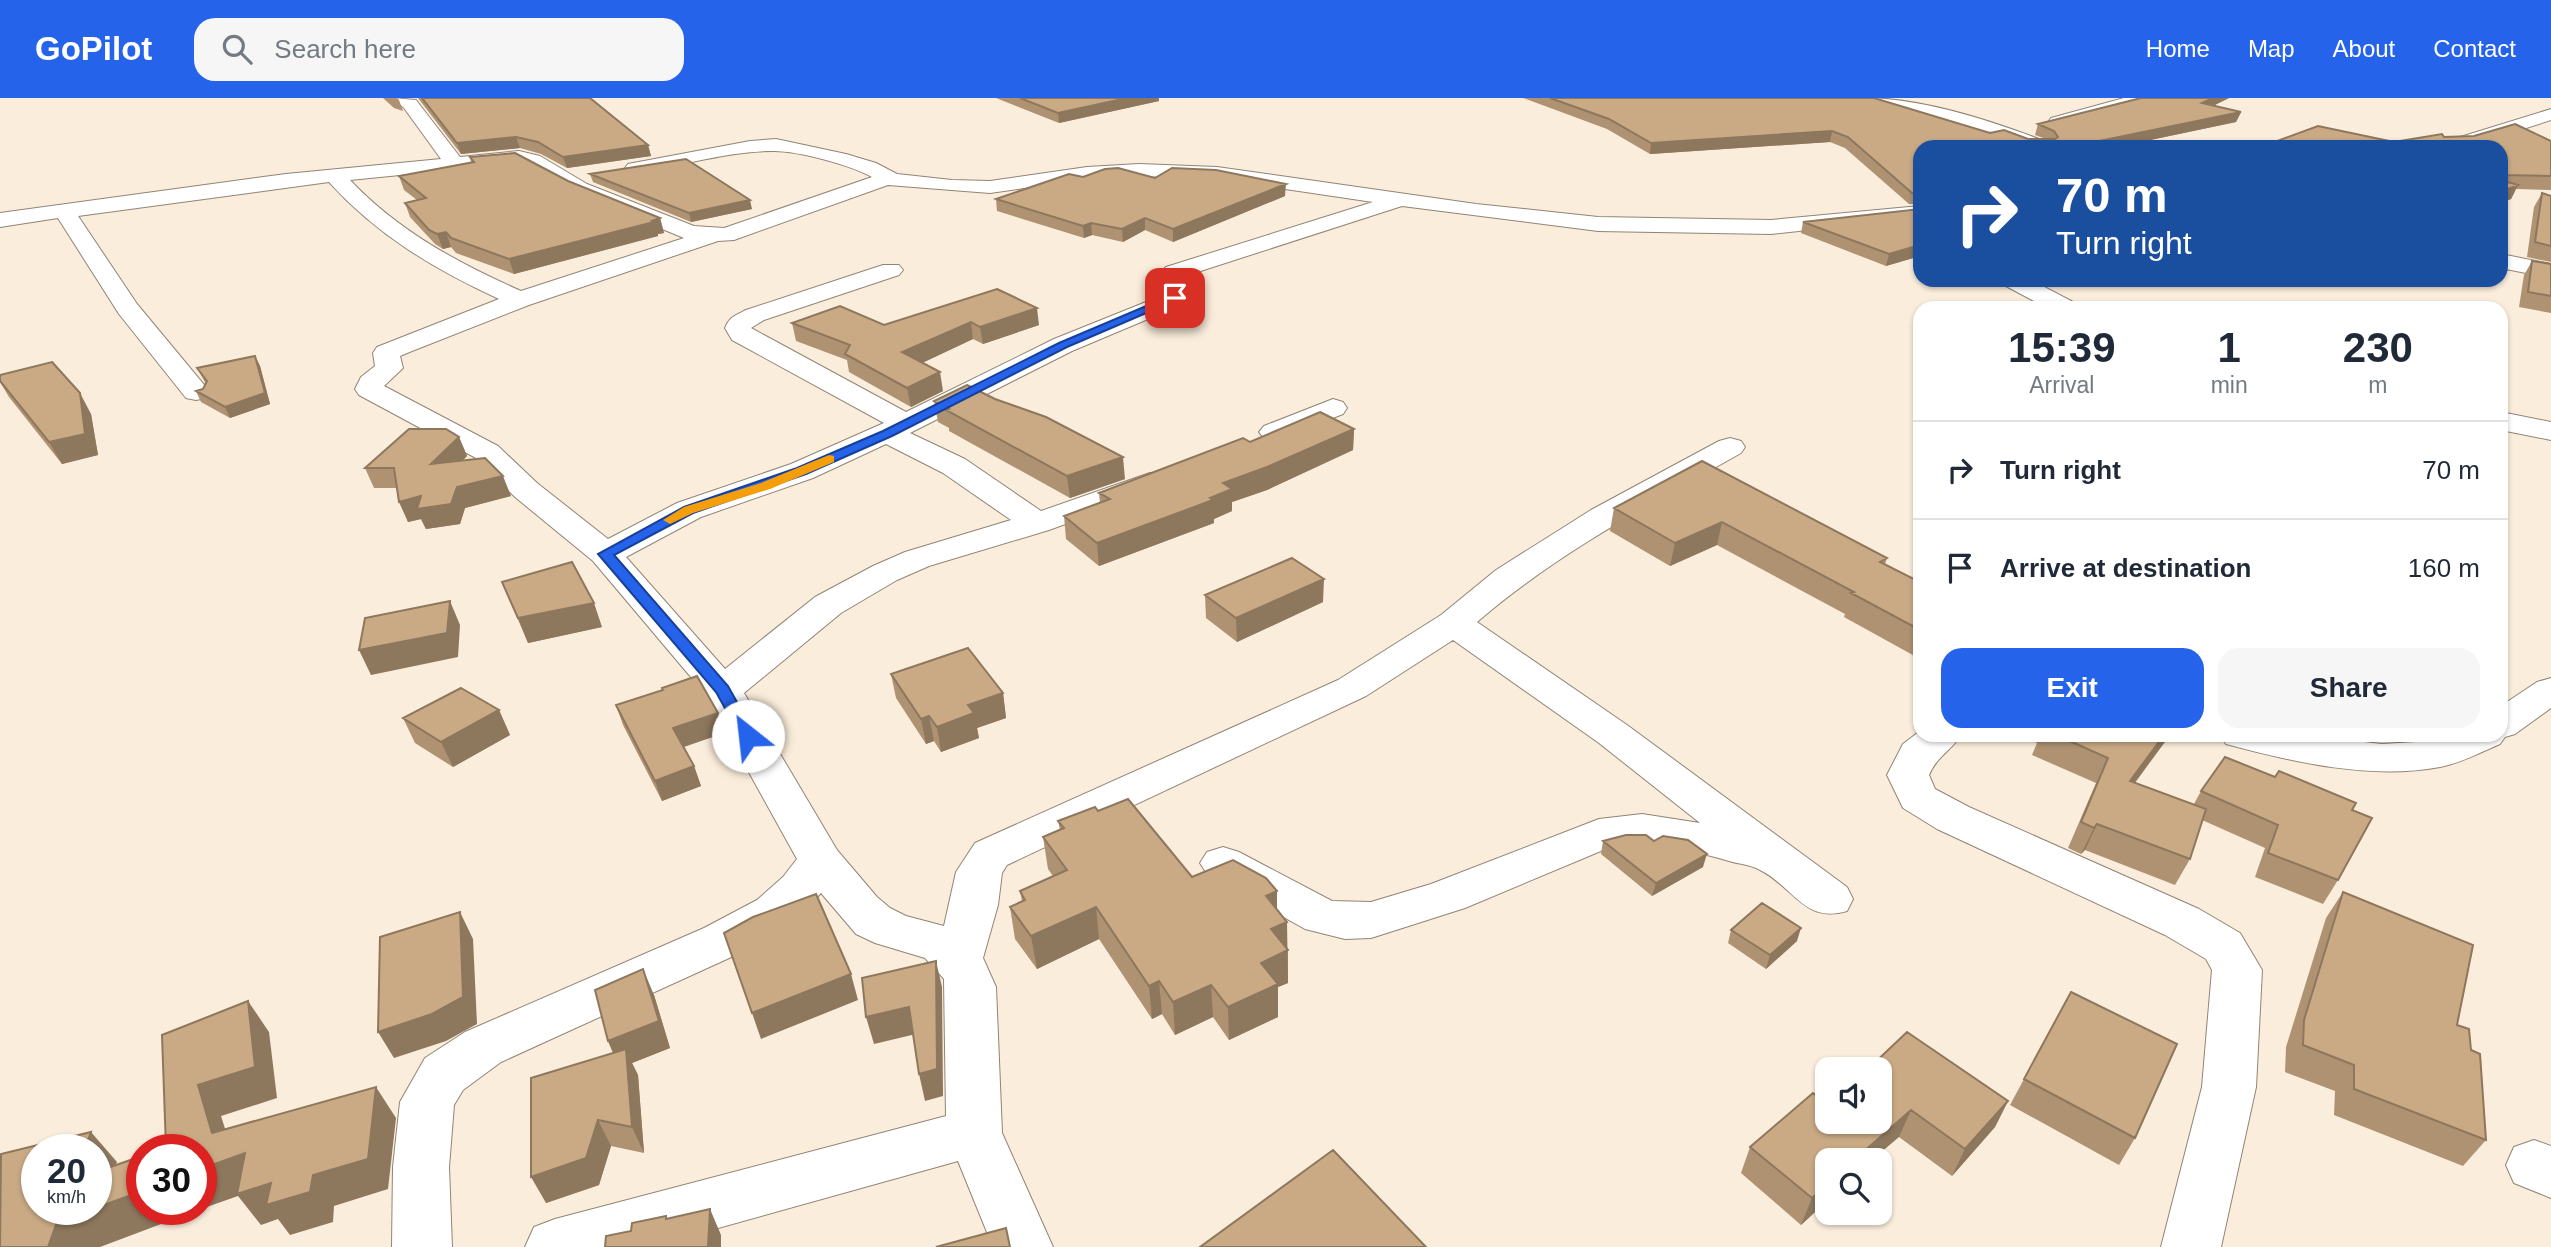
<!DOCTYPE html>
<html lang="en">
<head>
<meta charset="utf-8">
<style>
	:root { --surface:#fff; --page:#f6f6f7; --text:#1f2937; --muted:#747a83; --line:#e0e1e3; --accent:#2563eb }
	body { margin:0; font-family:Arial,sans-serif; background:var(--page); color:var(--text); height:100vh; display:flex; flex-direction:column; font-size:26px; white-space:nowrap }
	* { box-sizing:border-box; margin:0 }
	p { font-size:23px; color:var(--muted) }
	.icon { flex:none; width:38px; height:38px; fill:none; stroke:currentColor; stroke-width:2; stroke-linecap:round; stroke-linejoin:round }
	.map { position:relative; flex:1; overflow:hidden }
	.details { position:absolute; left:1913px; top:203px; width:595px; height:441px; display:flex; flex-direction:column; background:var(--surface); border-radius:21px; box-shadow:0 2px 5px #0004 }
	.details>* { flex:none }
	.guide { position:absolute; left:1913px; top:42px; width:595px; height:147px; border-radius:21px; box-shadow:0 2px 5px #0004; background:#1a4fa0; color:#fff; overflow:hidden }
	.controls { position:absolute; left:1815px; top:959px; display:grid; gap:14px }
	.controls a { display:grid; place-items:center; width:77px; height:77px; border-radius:14px; background:var(--surface); box-shadow:0 2px 5px #0004; font-size:35px }
	.speed { position:absolute; left:21px; top:1036px; display:flex; gap:14px; font-size:35px; font-weight:700; text-align:center }
	.speed>* { display:grid; place-content:center; width:91px; height:91px; border-radius:50%; background:var(--surface); box-shadow:0 2px 5px #0004; line-height:1 }
	.speed small { font-size:18px; font-weight:400 }
	.speed .limit { border:10px solid #d22; background:#fff; color:#111 }
	.pin { position:absolute; display:grid; place-items:center; width:60px; height:60px; color:#fff; margin:-30px; border-radius:14px; box-shadow:0 4px 10px #0006 }
	.me { position:absolute; width:77px; margin:-38px; rotate:331deg; stroke-linejoin:round; filter:drop-shadow(0 0 5px #0008) }
	.turn { display:flex; align-items:center; gap:24px; height:147px; padding:0 28px; font-size:32px }
	.turn .icon { width:91px; height:91px; stroke-width:2.5 }
	.turn b { display:block; font-size:49px; line-height:60px }
	.eta { display:flex; justify-content:space-evenly; align-items:center; height:119px; text-align:center }
	.eta b { font-size:42px; font-weight:600; line-height:49px }
	.cta { display:flex; gap:14px; margin-top:auto; padding:14px 28px }
	.cta a { flex:1; height:80px; border-radius:21px; background:var(--accent); color:#fff; font-size:28px; font-weight:600; line-height:80px; text-align:center }
	.cta a+a { background:var(--page); color:var(--text) }
	ul { padding:0; list-style:none }
	li { display:flex; align-items:center; gap:21px; height:98px; padding:0 28px; border-top:2px solid var(--line) }
	li div { flex:1 }
	li b { display:block; font-size:26px }
	li em { font-style:normal }
	header { display:flex; align-items:center; gap:42px; box-sizing:border-box; height:98px; padding:0 35px; background:var(--accent); color:#fff }
	header strong { font-size:33px }
	nav { display:flex; gap:38px; margin-inline-start:auto; font-size:24px }
	.search { width:490px; height:63px; background:var(--page); display:flex; align-items:center; gap:18px; box-sizing:border-box; padding:0 24px; border-radius:21px; color:var(--muted); font-size:26px }
	.map>svg:first-child { display:block }
	.lines { fill:none; stroke-linecap:round; stroke-linejoin:round }
	.minor-casing { stroke:#918474; stroke-width:2 }
	.minor { fill:#fff; fill-rule:evenodd }
	.wall { fill:#ae9272 }
	.shaded-wall { fill:#8d775d }
	.building { fill:#caaa85; stroke:#8d775d; stroke-width:2 }
	.route { fill:#2563eb; stroke:#184099; stroke-width:2 }
	.slow { fill:#f59e0b }
</style>
</head>
<body>
<header>
<strong>GoPilot</strong>
<div class="search"><svg class="icon" aria-label="search" viewBox="0 0 24 24"><circle cx="10" cy="10" r="6"/><path d="M15 15l6 6"/></svg>Search here</div>
<nav><a>Home</a><a>Map</a><a>About</a><a>Contact</a></nav>
</header>
<div class="map">
<svg width="2551" height="1149" viewBox="0 0 2551 1149">
	<rect width="100%" height="100%" fill="#fbeddb"/>
	<g class="lines">
		<g class="minor-casing">
			<path id="minor" d="M393,0L416,2L460,59L519,53L540,58L587,86L694,128L724,130L872,79C851,67 798,53 774,53C728,53 680,68 635,76L628,74L625,70L628,66L750,43L776,41L846,56L876,65L897,76L952,82L990,83L1087,69L1139,66L1217,69L1476,106L1598,119L1771,122L1920,108V120L1771,136L1598,133L1402,108L1182,179L1179,182L1188,198L1179,208L1072,253L910,335L965,361L1041,413L1150,375L1161,377L1166,384L1161,391L1049,432L929,468L897,482L841,515L744,595L837,752L877,799L890,810L906,818L944,828L956,774L975,745L1338,582L1441,517L1496,472L1591,412L1719,343L1730,340L1741,343L1745,349L1741,355C1649,407 1557,455 1477,524L1627,627L1847,789L1853,801L1847,813C1804,826 1793,788 1760,772C1752,767 1739,766 1729,763C1690,752 1649,742 1608,750L1465,810L1371,840L1345,841L1305,831L1207,776L1200,765L1207,754L1223,749L1239,754L1332,803L1371,804L1431,786L1599,721L1642,716L1700,725L1599,645L1453,542L1366,598L1007,767L1002,775L998,807L983,860L996,889L1002,1035L1053,1149H993L958,1063L650,1149H525L534,1129L555,1121L946,1018L944,881L925,860L875,845L856,836L821,795L791,826L738,856L501,964L463,992L454,1007L449,1069L452,1149H392L393,1069L400,1004L425,960L465,934L704,830L757,802L783,779L797,761L706,597L593,463L515,399L476,360L359,297L355,291L361,279L375,268L373,255L377,249L499,201C434,171 377,137 329,84L78,118L137,206L210,294L206,300L196,302L186,300L119,216L58,120L0,129V115L286,76L441,61L404,10ZM519,65L527,67L573,94L684,140L521,193C458,165 398,133 350,82ZM1139,78L1217,81L1373,104L1166,169L1154,181L1161,198L1054,241L906,314L751,230L764,222L899,177L903,172L899,167H883L746,212C736,217 729,219 725,230L732,242L884,325L791,366L677,405L608,441L537,385L498,348L384,288L403,270L400,258L412,253L529,207L718,143L734,142L888,87L990,95L1087,81ZM886,346L943,375L1011,422L905,454L873,468L815,499L725,571L626,459L701,419L813,380Z
				M1865,0C1922,0 1996,24 2049,45L2052,49H2025L2000,39L1868,4Z
				M2124,0H2153L2150,4L2057,29L2048,24L2051,20Z
				M2551,11V22L2467,49H2438L2441,45Z
				M2501,156L2551,166V180L2501,170Z
				M2001,182H2031L2075,205L2079,210H2047L2004,187Z
				M1333,301L1343,304L1347,310L1343,316L1274,343L1264,340L1259,334L1264,328Z
				M2501,314L2551,324V342L2501,332Z
				M2551,580V610L2515,636L2505,639L2500,646C2481,654 2461,665 2440,669C2370,682 2293,664 2226,646L2220,637H2301L2382,646L2433,643L2448,637H2501V608L2537,584Z
				M1920,633V637H1961C1951,653 1937,658 1929,677L1935,691L1969,709L2199,811L2240,835L2262,872L2256,989L2221,1149H2161L2202,989L2212,872L2206,861L2165,837L1937,731L1903,710L1887,677L1903,646Z
				M2534,1042L2551,1048V1100L2514,1085L2506,1067L2514,1049Z"/>
		</g>
		<use href="#minor" class="minor"/>
	</g>
	<path class="wall" d="M383,0H397L399,2L403,13L394,10Z
		M413,0H590L648,47L651,58L567,70L541,56L520,50L461,56L418,0Z
		M996,0H1159V3L1059,25Z
		M1523,0H1874L1990,35L2028,41H2046L2035,37L2038,26L2141,0H2229L2213,8L2241,14L2236,24L2117,49H1920V106H1909L1845,50L1830,44L1650,56L1607,31Z
		M2551,43V92L2516,91L2511,101L2501,105V49L2394,44Z
		M470,59L568,83L660,120L664,135L658,136V138L514,176L456,155L451,149L443,151L435,146L410,119L405,105L417,102L404,92L399,78L471,64Z
		M590,76L752,111L691,124L593,84Z
		M1083,79L1155,80L1285,98L1173,144L1145,132L1123,144L1092,137L1084,140L997,113L996,101Z
		M2542,95L2551,98V164L2527,159L2534,109Z
		M1920,111V158L1886,168L1801,135L1803,124Z
		M2532,163L2551,166V215L2519,209L2524,177Z
		M997,191L1039,227L983,246L973,241L922,265L943,293L911,309L849,274L847,262L796,243L792,225L884,227Z
		M255,258L260,268L270,306L230,320L201,304L196,293L203,291L206,286L197,270Z
		M0,277L91,316L98,357L62,366L9,299L0,284Z
		M934,303L1125,381L1070,400L949,333V330L938,324Z
		M1354,331L1353,352L1267,392L1232,404V413L1214,421V425L1099,468L1066,441L1064,418L1100,405L1099,395Z
		M459,339L467,358L463,362L511,398L465,410L460,426L426,431L421,421L408,424L397,390H374L365,370Z
		M1702,363L1887,460L1885,466L1920,484V561L1844,519L1845,516L1717,447L1670,468L1610,433L1614,410Z
		M502,484L602,529L528,545Z
		M1205,497L1323,504L1237,544L1206,520Z
		M891,576L1003,595L1006,620L977,630L979,640L941,654L934,643L926,646L896,600Z
		M616,607L724,635L684,649L694,668L701,688L662,703L623,627Z
		M499,612L510,637L453,669L415,645L403,620Z
		M2028,637H2170L2135,685L2194,706L2201,693L2352,712L2338,782L2323,806L2255,779L2265,750L2202,722L2190,761L2175,787L2085,752L2081,756L2068,750L2096,685L2032,657L2037,645L2026,640Z
		M1098,713L1192,779L1277,793V812L1287,824V851L1288,852V885L1278,889V919L1229,942L1213,919L1175,937L1162,916L1152,921L1099,841L1037,871L1015,841L1010,809L1022,803L1020,793L1053,778L1048,771L1043,739L1060,732L1058,723Z
		M1603,743H1654L1703,769L1652,798L1601,756Z
		M2343,794L2457,927L2471,952L2486,1042L2463,1068L2334,1017L2335,993L2285,974L2286,949L2326,820Z
		M1731,832L1797,843L1766,871L1728,845Z
		M654,897L670,950L632,965L638,977L644,1055L611,1048L599,1087L546,1105L613,955L608,943Z
		M1880,971L2008,1003L1995,1029L1952,1078L1899,1039L1827,1062V1103L1801,1127L1741,1075L1750,1049L1827,1024Z
		M2024,981L2135,1040L2119,1067L2010,1007Z"/>
	<path class="shaded-wall" d="M1127,0H1159V3L1059,25L1058,15Z
		M2213,0H2229L2198,15L2202,5Z
		M2241,14L2236,24L2117,49H2070Z
		M1832,33L1830,44L1650,56L1651,45Z
		M516,39L520,50L461,56L457,45Z
		M648,47L651,58L567,70L563,59Z
		M1286,86L1285,98L1173,144V131Z
		M2518,87L2511,101L2501,105V94Z
		M750,102L752,111L691,124L689,115Z
		M660,120L664,135L658,136V138L514,176L509,161Z
		M1145,120V132L1123,144L1122,131Z
		M1091,125L1092,137L1084,140L1083,128Z
		M446,134L451,149L443,151L437,136Z
		M1920,147V158L1886,168L1889,156Z
		M1037,210L1039,227L983,246L980,229Z
		M971,224L973,241L905,273L902,254Z
		M255,258L260,268L270,306L230,320L225,309Z
		M940,274L943,293L911,309L907,290Z
		M80,295L91,316L98,357L62,366L49,344Z
		M1354,331L1353,352L1267,392L1232,404V413L1214,421V425L1099,468L1097,445L1210,400L1223,385Z
		M459,339L467,358L439,386L431,366Z
		M1123,359L1125,381L1070,400L1067,378Z
		M503,378L511,398L465,410L460,426L426,431L421,421L408,424L399,404Z
		M1722,424L1717,447L1670,468L1675,445Z
		M1324,481L1323,504L1237,544L1236,520Z
		M450,503L460,527L458,559L371,577L359,552Z
		M594,505L602,529L528,545L518,520Z
		M1003,595L1006,620L977,630L979,640L941,654L937,629L968,607Z
		M499,612L510,637L453,669L441,644Z
		M718,615L724,635L680,650L673,630Z
		M929,618L934,643L926,646L921,621Z
		M2164,637H2170L2117,708L2130,683Z
		M694,668L701,688L662,703L655,683Z
		M2097,726L2085,752L2081,756L2094,730Z
		M1707,756L1703,769L1652,798L1656,785Z
		M1277,793V825L1266,798Z
		M1096,809L1099,841L1037,871L1031,838Z
		M460,814L473,841L477,926L446,943L394,960L378,934Z
		M1287,824L1288,885L1278,889V919L1229,942L1228,909L1261,865L1271,831Z
		M1801,830L1797,843L1766,871L1770,857Z
		M936,863L942,889L943,998L925,1003L919,976Z
		M643,871L654,897L670,950L632,965L638,977L644,1055L632,1029L620,970L608,943Z
		M851,876L858,902L761,941L752,915Z
		M1159,883L1162,916L1152,921L1149,888Z
		M1211,887L1213,919L1175,937L1173,904Z
		M248,903L269,934L277,1000L221,1018L234,1059L245,1055L313,1077L376,989L396,1020L388,1091L334,1108L333,1124L290,1137L278,1121L261,1127L238,1098L201,1111V1071L212,1035L198,987Z
		M909,909L916,936L874,946L866,919Z
		M2008,1003L1995,1029L1952,1078L1965,1051Z
		M1911,1012L1899,1039L1872,1062H1854Z
		M598,1022L611,1048L599,1087L546,1105L531,1079Z
		M91,1034L117,1064L102,1107L142,1093V1111H201L100,1149H48L57,1124L91,1111H96V1052H84Z
		M1827,1087V1103L1801,1127L1812,1100Z
		M710,1111L721,1137V1149H708Z"/>
	<path class="building" d="M422,0H590L648,47L563,59L538,44L516,39L457,45Z
		M1020,0H1127L1058,15Z
		M1550,0H1874L1990,35L2004,32L2028,41H2055L2058,39L2054,33L2038,26L2141,0H2213L2202,5L2241,14L2070,49H1920V95H1912L1848,39L1832,33L1651,45L1609,21Z
		M2515,26L2551,43V78L2501,77V49H2261L2318,28L2394,44L2442,36L2444,39L2474,38Z
		M515,55L568,83L660,120L652,123L654,124L509,161L451,140L446,134L437,136L429,132L405,105L426,100L399,78L474,64L470,59Z
		M686,61L750,102L689,115L590,76Z
		M1118,70L1155,80L1172,70L1216,72L1286,86L1173,131L1145,120L1122,131L1091,125L1083,128L996,101L1069,76L1083,79L1105,71Z
		M2501,82L2518,87L2501,94Z
		M2542,95L2551,98V148L2535,144Z
		M1920,111V147L1889,156L1803,124Z
		M2532,163L2551,166V198L2528,194Z
		M997,191L1037,210L980,229L971,224L902,254L940,274L907,290L845,256L850,247L792,225L840,208L884,227Z
		M255,258L265,295L225,309L196,293L203,291L207,283L197,270Z
		M52,264L80,295L85,336L49,344L0,283V277Z
		M967,287L995,301L1046,319L1123,359L1067,378L946,312L949,311L934,303Z
		M1320,314L1354,331L1267,369L1223,385L1232,391L1210,400L1213,402L1097,445L1064,418L1110,401L1099,395L1243,340L1250,344Z
		M409,331H446L459,339L431,366L485,360L503,378L457,389L451,406L417,411L421,398L399,404L394,370H365Z
		M1702,363L1887,460L1880,464L1920,484V532L1851,495L1854,494L1722,424L1675,445L1614,410Z
		M1292,460L1324,481L1236,520L1205,497Z
		M572,464L594,505L518,520L502,484Z
		M450,503L447,535L359,552L365,520Z
		M968,550L1003,595L968,607L974,615L937,629L929,618L921,621L891,576Z
		M697,578L718,615L673,630L694,668L655,683L616,607L663,592L662,590Z
		M461,590L499,612L441,644L403,620Z
		M2056,637H2164L2130,683L2206,711L2190,761L2097,726L2094,730L2081,724L2108,660Z
		M2225,659L2275,679L2279,673L2356,705L2352,712L2372,720L2338,782L2268,755L2278,727L2201,693Z
		M1128,701L1192,779L1233,762L1266,780L1277,793L1266,798L1287,824L1271,831L1288,852L1261,865L1278,886L1228,909L1211,887L1173,904L1159,883L1149,888L1096,809L1031,838L1010,809L1025,802L1020,793L1067,772L1043,739L1064,730L1058,723L1095,709L1098,713Z
		M1626,737H1646L1654,743L1663,738L1688,742L1707,756L1656,785L1603,743Z
		M2343,794L2473,847L2457,927L2469,931L2471,952L2480,956L2486,1042L2354,991V967L2303,947L2304,922Z
		M816,796L851,876L752,915L724,835L753,819Z
		M1762,805L1801,830L1770,857L1731,832Z
		M460,814L463,899L432,916L378,934L380,839Z
		M936,863L937,971L919,976L909,909L866,919L862,880Z
		M643,871L659,923L608,943L595,892Z
		M2071,894L2177,946L2135,1040L2024,981Z
		M248,903L255,969L198,987L212,1035L376,989L368,1061L313,1077L310,1094L266,1107L271,1085L237,1096L245,1055L201,1071V1052H160L166,1050L162,937Z
		M1907,934L2008,1003L1965,1051L1911,1012L1854,1062H1827V1087L1812,1100L1750,1049L1813,995L1827,1006V1024H1880V971H1868Z
		M626,951L632,1029L598,1022L586,1060L531,1079V980Z
		M91,1034L84,1052H37V1111H91L57,1124L48,1149H0L1,1056Z
		M1333,1052L1426,1149H1200Z
		M142,1058V1093L96,1110V1074Z
		M710,1111L708,1149H605L606,1138L631,1133L632,1125L666,1118V1121Z
		M1006,1130L1010,1149H936Z"/>
	<path class="route" d="M1172,197L1181,200L1067,249L892,338L806,376L693,415L614,457L728,588L756,638L754,641H742L716,594L598,456L684,409L797,370L883,333L1059,245Z"/>
	<path class="slow" d="M829,357L834,358V364L770,391L693,415L670,426L663,422L684,409L761,385Z"/>
</svg>
<div class="controls">
<a><svg class="icon" aria-label="sound" viewBox="0 0 24 24"><path d="M4 9h4l5-4v14l-5-4H4zM17 9q2 3 0 6"/></svg></a>
<a><svg class="icon" aria-label="search" viewBox="0 0 24 24"><circle cx="10" cy="10" r="6"/><path d="M15 15l6 6"/></svg></a>
</div>
<div class="speed"><div>20<small>km/h</small></div><div class="limit">30</div></div>
<div class="pin" style="left:1175px;top:200px;background:#d93025"><svg class="icon" aria-label="arrive" viewBox="0 0 24 24"><path d="M6 21V4h12l-3 4 3 4H6"/></svg></div>
<svg class="me" style="left:748px;top:638px" viewBox="-20 -20 40 40"><circle r="19" fill="#fff"/><path d="M0-13L10 11 0 6-10 11z" fill="#2563eb"/></svg>
<div class="guide">
<div class="turn"><svg class="icon" aria-label="right" viewBox="0 0 24 24"><path d="M7 20v-9h11M14 6l5 5-5 5"/></svg><div><b>70 m</b>Turn right</div></div>
</div>
<section class="details">
<div class="eta">
<div><b>15:39</b><p>Arrival</p></div>
<div><b>1</b><p>min</p></div>
<div><b>230</b><p>m</p></div>
</div>
<ul>
<li><svg class="icon" aria-label="right" viewBox="0 0 24 24"><path d="M7 20v-9h11M14 6l5 5-5 5"/></svg><div><b>Turn right</b></div><em>70 m</em></li>
<li><svg class="icon" aria-label="arrive" viewBox="0 0 24 24"><path d="M6 21V4h12l-3 4 3 4H6"/></svg><div><b>Arrive at destination</b></div><em>160 m</em></li>
</ul>
<div class="cta"><a>Exit</a><a>Share</a></div>
</section>
</div>
</body>
</html>
